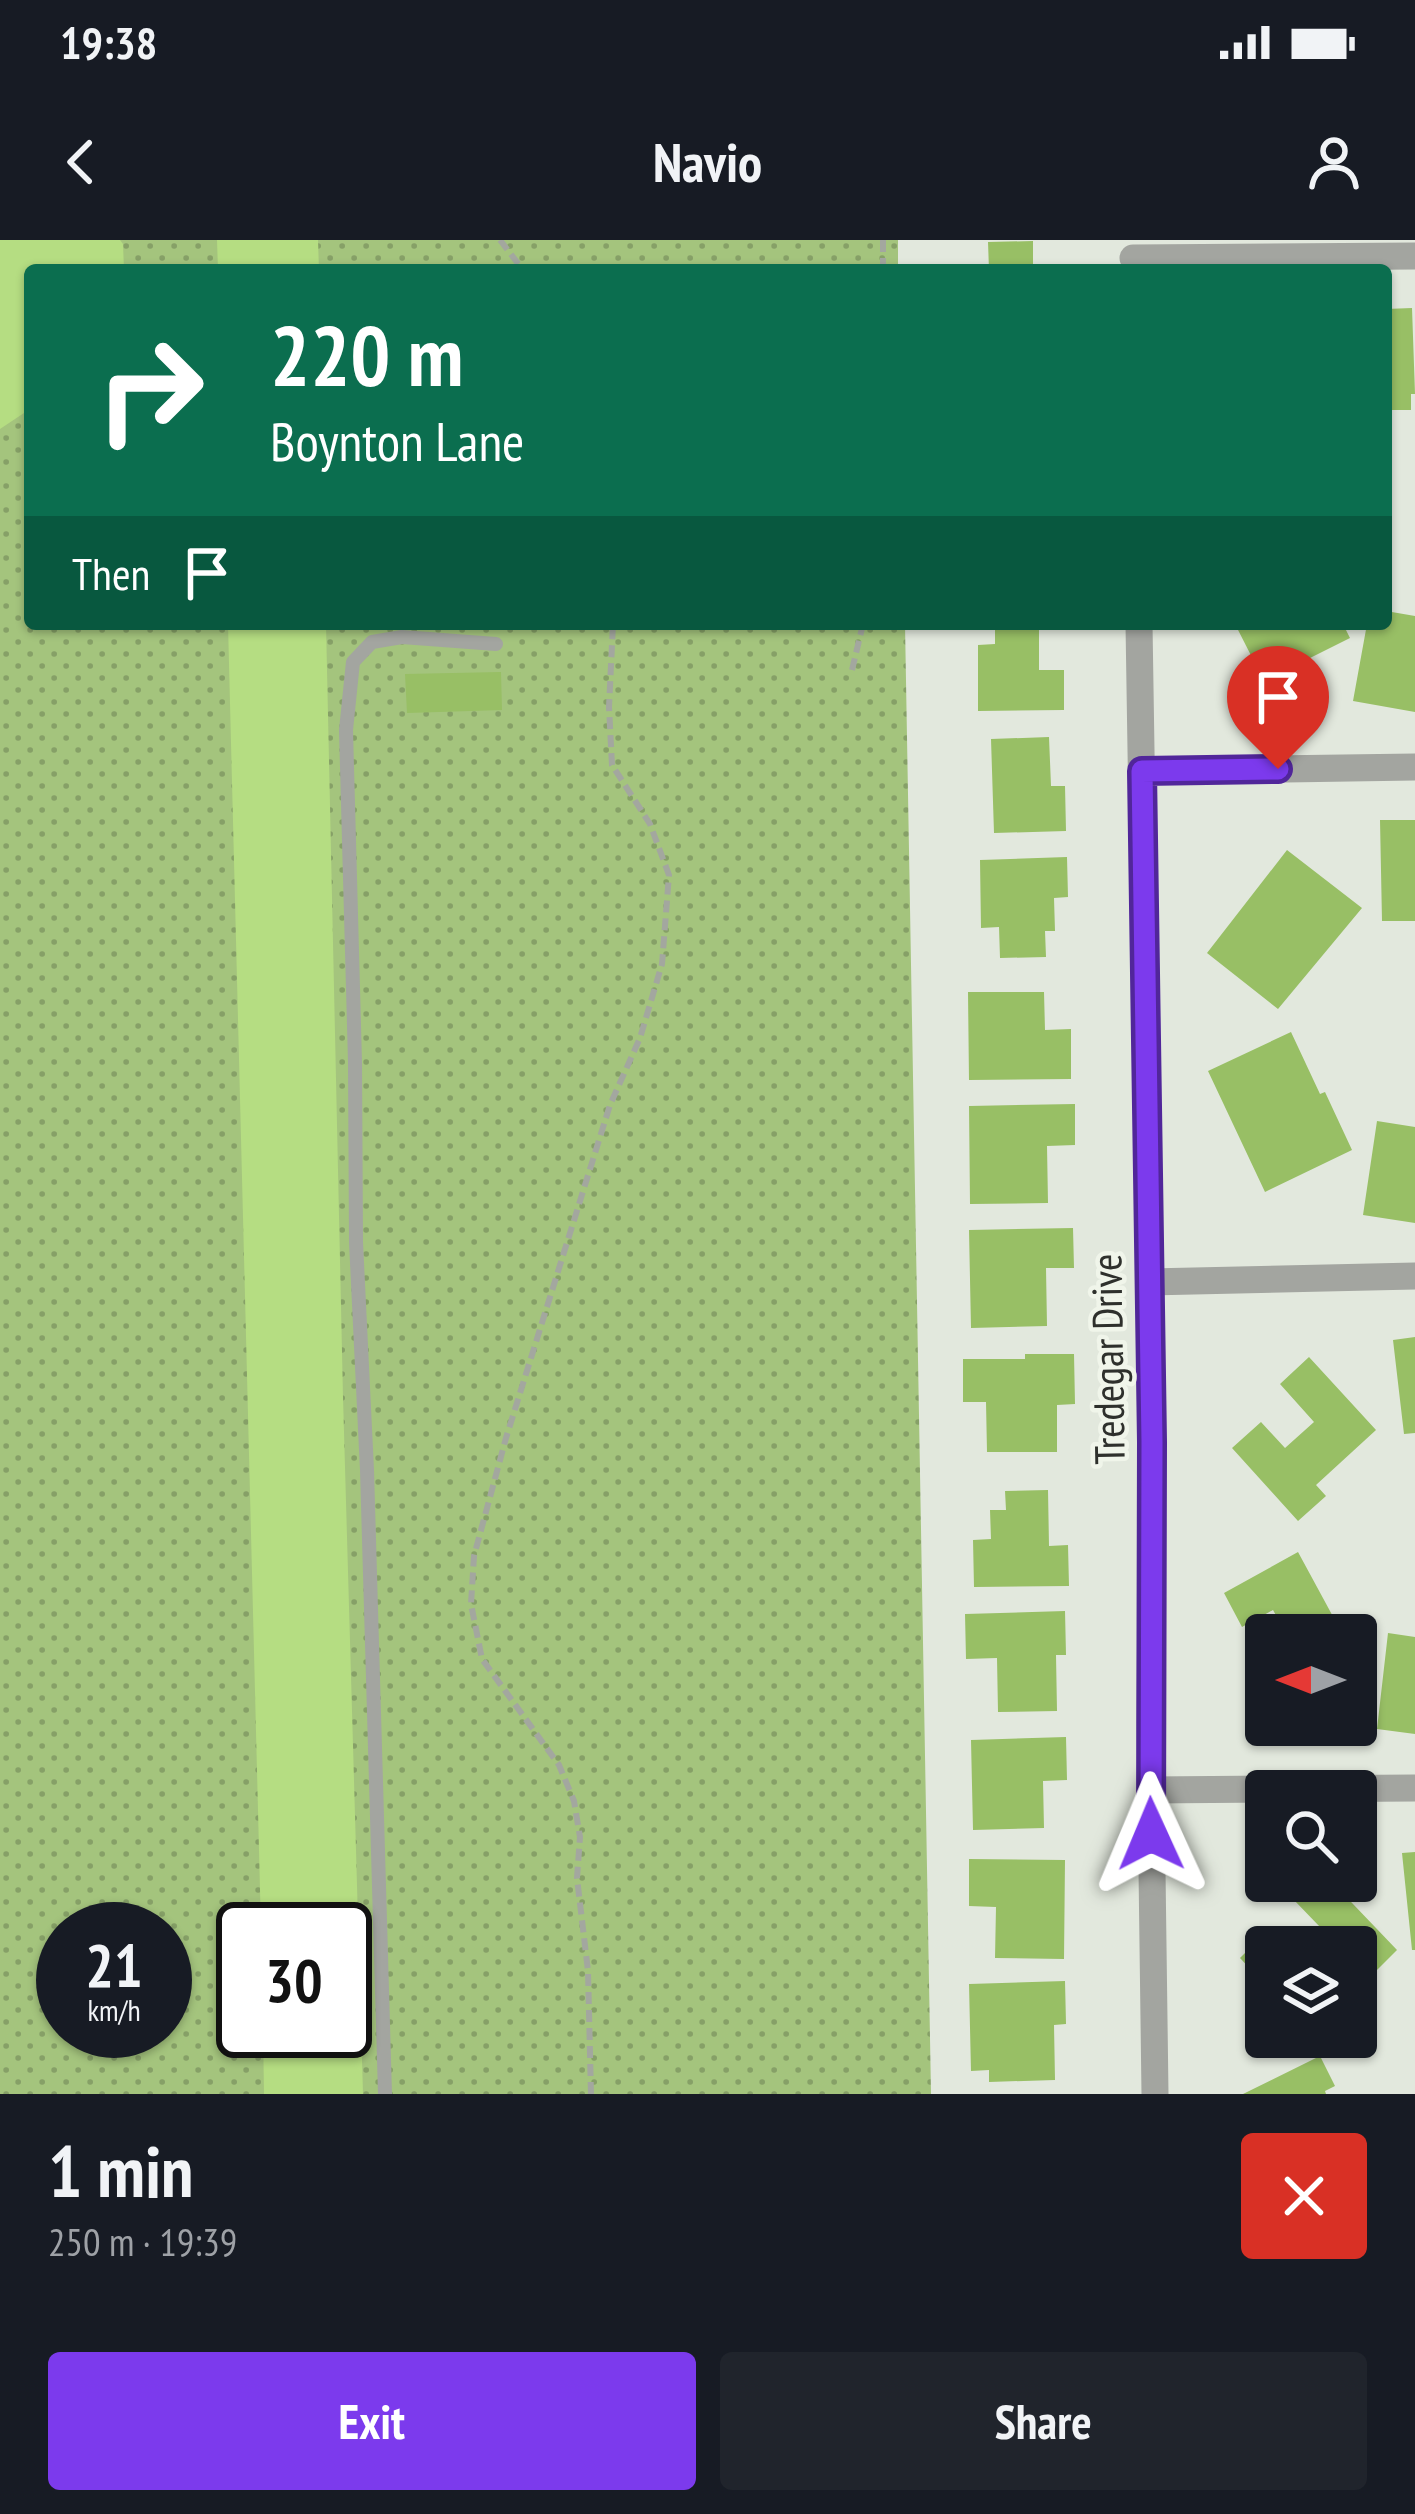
<!DOCTYPE html>
<html lang="en">
<head>
<meta charset="utf-8">
<style>
	:root { --surface:#171b24; --page:#20242c; --text:#f1f3f6; --muted:#9ea1a6; --accent:#7c3aed }
	body { margin:0; font-family:"PT Sans Narrow",sans-serif; background:var(--page); color:var(--text); height:100vh; display:flex; flex-direction:column; font-size:45px; white-space:nowrap }
	* { box-sizing:border-box; margin:0 }
	p { font-size:39px; color:var(--muted) }
	.icon { flex:none; width:66px; height:66px; fill:none; stroke:currentColor; stroke-width:2; stroke-linecap:round; stroke-linejoin:round }
	.map { position:relative; height:1854px; overflow:hidden }
	.drawer { display:flex; flex-direction:column; background:var(--surface); flex:1 }
	.drawer>* { flex:none }
	.hud { position:absolute; left:24px; top:24px; width:1368px; height:366px; border-radius:12px; box-shadow:0 3px 9px #0004; background:#0b6e4f; color:#fff; overflow:hidden }
	.needle { width:78px; rotate:270deg }
	.fabs { position:absolute; left:1245px; top:1374px; display:grid; gap:24px }
	.fabs a { display:grid; place-items:center; width:132px; height:132px; border-radius:12px; background:var(--surface); box-shadow:0 3px 9px #0004; font-size:60px }
	.speed { position:absolute; left:36px; top:1662px; display:flex; gap:24px; font-size:60px; font-weight:700; text-align:center }
	.speed>* { display:grid; place-content:center; width:156px; height:156px; border-radius:50%; background:var(--surface); box-shadow:0 3px 9px #0004; line-height:1 }
	.speed small { font-size:30px; font-weight:400 }
	.speed .limit { border:6px solid #111; border-radius:18px; background:#fff; color:#111 }
	.pin { position:absolute; display:grid; place-items:center; width:102px; height:102px; color:#fff; margin:-123px -51px; border-radius:50% 50% 50% 0; rotate:-45deg; box-shadow:0 0 12px #0007 }
	.pin .icon { rotate:45deg }
	.me { position:absolute; width:132px; margin:-66px; rotate:359deg; stroke-linejoin:round; filter:drop-shadow(0 0 9px #0008) }
	.turn { display:flex; align-items:center; gap:42px; height:252px; padding:0 48px; font-size:54px }
	.turn .icon { width:156px; height:156px; stroke-width:2.5 }
	.turn b { display:block; font-size:84px; line-height:102px }
	.then { display:flex; align-items:center; height:114px; padding:0 48px; background:#0003; gap:24px; font-size:45px }
	.round { display:grid; place-items:center; flex:none; width:126px; height:126px; border-radius:12px; background:var(--page) }
	.summary { display:flex; align-items:center; justify-content:space-between; height:204px; padding:0 48px }
	h1 { font-size:72px; font-weight:700; line-height:90px }
	.action { display:flex; gap:24px; margin-top:auto; padding:24px 48px }
	.action a { flex:1; height:138px; border-radius:12px; background:var(--accent); color:#fff; font-size:48px; font-weight:700; line-height:138px; text-align:center }
	.action a+a { background:var(--page); color:var(--text) }
	.status { display:flex; justify-content:space-between; align-items:center; height:84px; padding:0 60px; background:var(--surface); direction:ltr }
	.status svg { height:33px; fill:currentColor }
	header { display:flex; justify-content:space-between; align-items:center; height:156px; padding:0 48px; background:var(--surface); font-size:54px; font-weight:700 }
	.map>svg:first-child { display:block }
	.grass { fill:url(#grass-dots); fill-rule:evenodd }
	.water { fill:#b5dd82 }
	.building { fill:#98bf65 }
	.lines { fill:none; stroke-linecap:round; stroke-linejoin:round }
	.path { stroke:#a3a79f; stroke-width:6; stroke-dasharray:12 6; stroke-linecap:butt }
	.lane { stroke:#a3a5a0; stroke-width:14 }
	.street { stroke:#a3a5a0; stroke-width:27 }
	.route-casing { stroke:#51269a; stroke-width:30 }
	.route { stroke:#7c3aed; stroke-width:21 }
	.labels { text-anchor:middle; stroke-width:9; stroke-linejoin:round; paint-order:stroke }
	.street-label { font-size:42px; fill:#2e302c; stroke:#f0f5ea }
</style>
</head>
<body>
<div class="status"><b>19:38</b><svg viewBox="0 0 49 12"><path d="M0 12V9h3v3zM5 12V6h3v6zM10 12V3h3v9zM15 12V0h3v12zM26 1h20v11H26zM47 4h2v5h-2z"/></svg></div>
<header><svg class="icon" aria-label="back" viewBox="0 0 24 24"><path d="M15 5l-7 7 7 7"/></svg>Navio<svg class="icon" aria-label="person" viewBox="0 0 24 24"><circle cx="12" cy="8" r="4"/><path d="M4 21q1-7 8-7t8 7"/></svg></header>
<div class="map">
<svg width="1415" height="1854" viewBox="0 0 1415 1854">
	<defs>
		<pattern id="grass-dots" width="8" height="8" patternUnits="userSpaceOnUse" patternTransform="scale(3)"><rect width="8" height="8" fill="#a4c47d"/><path d="M2 2h.1M6 6h.1" fill="none" stroke="#86a067" stroke-width="1.8" stroke-linecap="round"/></pattern>
	</defs>
	<rect width="100%" height="100%" fill="#e2e8dd"/>
	<path class="grass" d="M0,0H898V30H30V384H905L931,1854H0ZM63,1689H165V1791H63ZM243,1689H345V1791H243Z"/>
	<path class="water" d="M0,0H120L123,4L124,30H30V169L0,189Z
		M217,0H318L319,30H218Z
		M228,384H326L343,1157L363,1854H264L263,1791H345V1689H261Z"/>
	<path class="building" d="M1033,1V30H989L988,2Z
		M1412,68L1415,154H1411V170H1386V69Z
		M1386,371L1415,376V472L1353,461L1367,384H1386Z
		M995,384H1039V430H1064V470L978,471V405L995,404Z
		M1235,384H1343L1350,398L1264,441Z
		M501,432L502,470L407,473L405,434Z
		M1049,497L1051,546H1065L1066,591L994,593L991,499Z
		M1380,580H1415V681H1382Z
		M1287,610L1362,668L1278,769L1207,713Z
		M1067,617L1068,657L1054,658L1055,691H1045L1046,717L1000,718L999,687L981,688L980,620Z
		M968,752H1044L1045,790L1071,789V839L969,840Z
		M1291,792L1320,854L1325,852L1352,910L1265,952L1208,831Z
		M1075,864V905L1047,906L1048,963L970,964L969,866Z
		M1377,881L1415,887V983L1363,975Z
		M1073,988L1074,1028H1046L1047,1086L971,1088L969,990Z
		M1415,1097V1193L1404,1194L1393,1100Z
		M1025,1114H1074L1075,1164L1057,1165V1212H987L986,1162H963V1119H1025Z
		M1309,1117L1376,1190L1316,1245L1326,1256L1298,1281L1232,1208L1261,1182L1285,1208L1314,1182L1280,1144Z
		M1048,1250L1049,1306L1068,1305L1069,1346L974,1347L973,1300L991,1299L990,1270H1006L1005,1251Z
		M1298,1312L1343,1395H1287L1273,1370L1242,1387L1224,1353Z
		M1065,1371L1066,1415H1056L1057,1471L998,1472L997,1418L966,1419L965,1374Z
		M1388,1393L1415,1397V1494L1377,1489Z
		M1066,1497L1067,1540L1043,1541L1044,1588L973,1590L971,1500Z
		M1415,1612V1710H1412L1402,1613Z
		M969,1619L1065,1620L1064,1719L995,1718L996,1667L969,1666Z
		M1311,1641H1331L1397,1710L1363,1744L1356,1737V1707H1300L1320,1687L1293,1659Z
		M1268,1690L1284,1707H1266V1746L1240,1718Z
		M1065,1741L1066,1784L1054,1785L1055,1840L989,1842V1830L971,1831L969,1744Z
		M1320,1816L1335,1846L1325,1851L1326,1854H1243Z"/>
	<g class="lines">
		<path class="path" d="M500,0L523,30
			M883,0V30
			M852,430L863,384
			M591,1854L588,1731L577,1638L580,1597L574,1561L559,1525L482,1419L471,1364L474,1316L506,1198L610,865L640,798L662,724L669,635L650,584L612,525L609,467L613,384"/>
		<path class="lane" d="M385,1854L367,1230L356,1002L355,822L346,490L353,422L372,402L402,397L496,404"/>
		<path class="street" d="M1133,18L1415,16
			M1139,384L1152,1201L1150,1482L1155,1854
			M1142,531L1415,527
			M1149,1042L1415,1036
			M1151,1550L1415,1548"/>
	</g>
	<g class="lines">
		<g class="route-casing">
			<path id="route" d="M1151,1594L1152,1202L1142,531L1278,529"/>
		</g>
		<use href="#route" class="route"/>
	</g>
	<g class="labels">
		<g class="street-label">
			<text transform="translate(1108 1119) rotate(-91)" y="15">Tredegar Drive</text>
		</g>
	</g>
</svg>
<div class="fabs">
<a><svg class="needle" viewBox="-14 -14 28 28"><path d="M0-13l5 13h-10z" fill="#e53935"/><path d="M0 13l5-13h-10z" fill="#9ea1a6"/></svg></a>
<a><svg class="icon" aria-label="search" viewBox="0 0 24 24"><circle cx="10" cy="10" r="6"/><path d="M15 15l6 6"/></svg></a>
<a><svg class="icon" aria-label="layers" viewBox="0 0 24 24"><path d="M12 4l9 5-9 5-9-5zM3 14l9 5 9-5"/></svg></a>
</div>
<div class="speed"><div>21<small>km/h</small></div><div class="limit">30</div></div>
<div class="pin" style="left:1278px;top:529px;background:#d93025"><svg class="icon" aria-label="arrive" viewBox="0 0 24 24"><path d="M6 21V4h12l-3 4 3 4H6"/></svg></div>
<svg class="me" style="left:1151px;top:1594px" viewBox="-20 -20 40 40"><path d="M0-17L14 15 0 8-14 15z" fill="#7c3aed" stroke="#fff" stroke-width="4"/></svg>
<div class="hud">
<div class="turn"><svg class="icon" aria-label="right" viewBox="0 0 24 24"><path d="M7 20v-9h11M14 6l5 5-5 5"/></svg><div><b>220 m</b>Boynton Lane</div></div>
<div class="then">Then<svg class="icon" aria-label="arrive" viewBox="0 0 24 24"><path d="M6 21V4h12l-3 4 3 4H6"/></svg></div>
</div>
</div>
<section class="drawer">
<div class="summary"><div><h1>1 min</h1><p>250 m · 19:39</p></div><a class="round" style="background:#d93025;color:#fff"><svg class="icon" aria-label="close" viewBox="0 0 24 24"><path d="M6 6l12 12M18 6L6 18"/></svg></a></div>
<div class="action"><a>Exit</a><a>Share</a></div>
</section>
</body>
</html>
